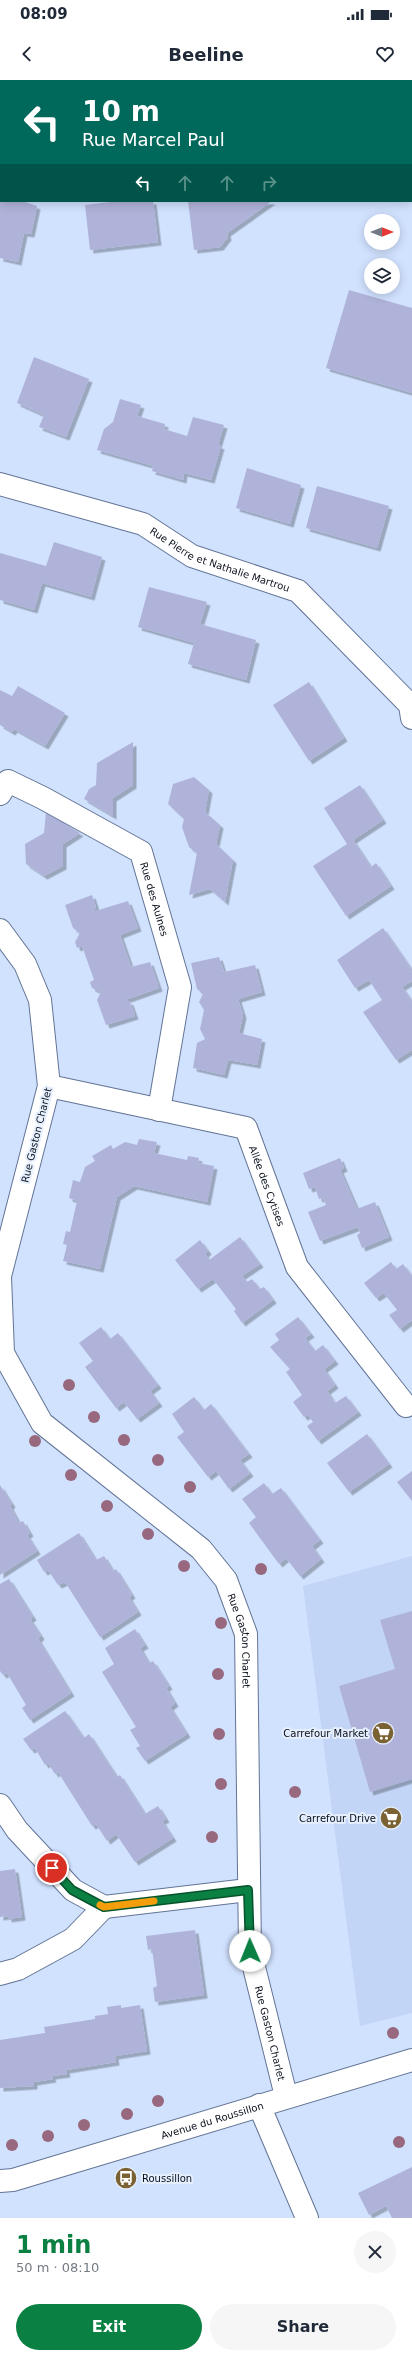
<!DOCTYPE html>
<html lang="en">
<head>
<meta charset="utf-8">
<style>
	:root { --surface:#fff; --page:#f6f6f7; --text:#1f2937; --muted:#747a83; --accent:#0b8043 }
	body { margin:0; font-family:"DejaVu Sans",sans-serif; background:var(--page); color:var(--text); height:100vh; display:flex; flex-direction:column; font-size:15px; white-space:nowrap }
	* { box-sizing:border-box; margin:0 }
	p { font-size:13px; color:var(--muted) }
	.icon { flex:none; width:22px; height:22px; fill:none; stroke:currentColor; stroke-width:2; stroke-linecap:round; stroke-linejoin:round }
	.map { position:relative; height:2138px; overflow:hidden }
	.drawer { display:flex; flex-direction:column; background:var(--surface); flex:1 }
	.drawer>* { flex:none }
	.banner { position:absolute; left:0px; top:0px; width:412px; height:122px; box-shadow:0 2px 10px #0003; background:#00695c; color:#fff; overflow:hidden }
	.needle { width:26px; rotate:90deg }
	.controls { position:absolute; left:364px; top:134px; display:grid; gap:8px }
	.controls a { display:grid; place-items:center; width:36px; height:36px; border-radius:50%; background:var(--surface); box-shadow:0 2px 10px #0003; font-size:20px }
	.pin { position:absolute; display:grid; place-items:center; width:34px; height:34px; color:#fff; margin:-17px; border:2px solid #fff; border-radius:50%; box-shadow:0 1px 4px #0007 }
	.me { position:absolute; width:44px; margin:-22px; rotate:359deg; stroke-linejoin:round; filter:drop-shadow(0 0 3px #0008) }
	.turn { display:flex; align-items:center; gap:14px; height:84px; padding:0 16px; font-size:18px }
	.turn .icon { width:52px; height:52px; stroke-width:2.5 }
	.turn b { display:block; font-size:28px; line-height:34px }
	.lanes { display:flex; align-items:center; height:38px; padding:0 16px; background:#0003; justify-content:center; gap:20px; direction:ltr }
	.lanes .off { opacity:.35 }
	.round { display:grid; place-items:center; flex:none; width:42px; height:42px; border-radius:21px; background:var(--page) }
	.head { display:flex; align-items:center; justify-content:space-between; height:68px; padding:0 16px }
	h1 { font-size:24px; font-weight:600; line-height:30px; color:var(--accent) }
	.primary-button { display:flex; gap:8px; margin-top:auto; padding:8px 16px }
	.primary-button a { flex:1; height:46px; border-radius:24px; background:var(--accent); color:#fff; font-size:16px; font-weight:600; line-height:46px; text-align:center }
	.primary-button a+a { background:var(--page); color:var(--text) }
	.status { display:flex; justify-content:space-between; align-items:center; height:28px; padding:0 20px; background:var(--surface); direction:ltr }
	.status svg { height:11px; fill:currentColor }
	header { display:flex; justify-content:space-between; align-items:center; height:52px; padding:0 16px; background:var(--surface); font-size:18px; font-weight:600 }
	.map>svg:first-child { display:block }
	.built { fill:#c2d5f7 }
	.green { fill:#f8b7b4 }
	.building { fill:#b0b3d9; filter:url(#shadow) }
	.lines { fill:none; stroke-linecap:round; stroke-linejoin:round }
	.minor-casing { stroke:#627495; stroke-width:24 }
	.tertiary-casing { stroke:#627495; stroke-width:24 }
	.minor { stroke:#fff; stroke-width:22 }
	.tertiary { stroke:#fff; stroke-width:22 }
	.tree { fill:#97687e }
	.route-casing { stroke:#07532c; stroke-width:10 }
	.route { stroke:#0b8043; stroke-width:7 }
	.slow { stroke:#f59e0b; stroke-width:7 }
	.labels { text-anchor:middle; stroke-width:4; stroke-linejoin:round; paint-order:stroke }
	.street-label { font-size:10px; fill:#090f1b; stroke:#e6effd }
	.poi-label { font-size:10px; fill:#090f1b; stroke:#e6effd; text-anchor:end }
</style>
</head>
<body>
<div class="status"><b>08:09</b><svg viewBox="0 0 49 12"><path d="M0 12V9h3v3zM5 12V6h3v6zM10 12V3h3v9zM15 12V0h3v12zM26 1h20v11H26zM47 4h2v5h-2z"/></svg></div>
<header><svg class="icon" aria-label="back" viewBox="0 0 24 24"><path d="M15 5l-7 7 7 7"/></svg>Beeline<svg class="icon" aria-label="heart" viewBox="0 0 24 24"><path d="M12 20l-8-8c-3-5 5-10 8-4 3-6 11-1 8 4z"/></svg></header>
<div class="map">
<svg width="412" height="2138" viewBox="0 0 412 2138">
	<defs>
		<filter id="shadow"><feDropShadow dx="3.5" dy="3.5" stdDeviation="0" flood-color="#0004"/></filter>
	</defs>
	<rect width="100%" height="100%" fill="#d1e2ff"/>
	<path class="built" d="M412,1476V1933L360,1946L303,1506Z"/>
	<path class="green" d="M55,0H284L57,1Z"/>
	<path class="building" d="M0,121H22L37,126L31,154L24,153L18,182L0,178Z
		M119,121H153L158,162L90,170L85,125Z
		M188,121H272L227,153L228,157L220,167L194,170Z
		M349,210L412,228V313L326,288Z
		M34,277L89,299L66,357L39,347L44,335L17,323Z
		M120,319L141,325L137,336L165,344L164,349L187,356L193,337L224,345L218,365L221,366L211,400L184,393L183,400L152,391L153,386L97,370L104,349L113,342Z
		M247,388L301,405L290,444L236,428Z
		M317,406L389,426L377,468L306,448Z
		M54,462L102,477L91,517L42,503L34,530L0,520V473L46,486Z
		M149,507L207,522L200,544L256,560L246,600L188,584L194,563L138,547Z
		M309,602L344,658L309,681L273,625Z
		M18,606L65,633L45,666L14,649L12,652L0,645V610L12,616Z
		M133,662V705L113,718V736L84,719L89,709L96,705L97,683Z
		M194,697L209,710L205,732L220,745L216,764L233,780L225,822L210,809L189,815L197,773L189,767L182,747L184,739L168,724L173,704Z
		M360,705L383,740L353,760L371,787L376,783L391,806L346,836L313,786L347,764L324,728Z
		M46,732L80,753L63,764V786L44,796L26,784L25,764L44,753Z
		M92,815L96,827L92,832L128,821L138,848L120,855L131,887L150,882L159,908L125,920L130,922L135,936L106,945L97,920L101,912L92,908L90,902L94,900L82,866L77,868L75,862L80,853L73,848L65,825Z
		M383,848L412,890V901L402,907L412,921V970L396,980L363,932L382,920L369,900L355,908L337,880Z
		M219,877L224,892L255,885L262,912L238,919L243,935L239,953L262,959L257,985L228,980L224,995L193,988L197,963L205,959L200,949L204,930L199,922L203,914L197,909L191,883Z
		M139,1059L157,1062L154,1073L187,1080L188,1076L199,1078L198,1083L214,1086L207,1122L134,1106L117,1117L100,1189L63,1181L67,1165L63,1164L66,1151L70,1152L77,1121L69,1118L73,1100L80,1102L85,1087L95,1081L92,1076L111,1065L113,1069L125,1062L137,1065Z
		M340,1078L344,1088L340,1090L357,1129L375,1122L389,1157L362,1168L357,1155L360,1153L358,1147L320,1161L308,1132L326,1125L323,1118L319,1119L315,1107L309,1109L303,1093Z
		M240,1157L260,1184L242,1196L247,1202L252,1199L260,1209L264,1207L273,1220L242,1243L234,1231L236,1229L213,1199L198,1209L175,1180L200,1160L208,1171L205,1174L209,1180Z
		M391,1182L396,1189L403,1184L412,1196V1240L400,1249L389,1235L397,1230L384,1213L376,1218L364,1203Z
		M298,1237L311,1254L305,1258L315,1271L323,1265L335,1281L324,1289L335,1305L327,1311L335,1323L346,1316L358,1332L318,1361L307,1346L313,1342L308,1335L304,1337L293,1322L302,1315L286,1292L290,1289L270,1267L279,1260L275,1254Z
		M101,1247L110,1259L118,1253L158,1305L150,1311L159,1323L137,1339L124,1322L116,1328L85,1287L93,1281L79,1263Z
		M194,1317L204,1330L211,1324L249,1374L240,1380L250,1393L229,1409L216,1391L208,1397L177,1357L184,1352L172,1334Z
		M367,1354L389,1384L349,1412L327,1383Z
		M412,1391V1421L397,1402Z
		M264,1403L272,1414L281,1408L320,1460L312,1466L321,1479L300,1496L286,1478L279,1484L249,1443L256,1437L242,1419Z
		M0,1405L12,1424L10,1426L19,1443L23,1441L30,1453L27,1455L37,1471L0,1495Z
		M79,1453L96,1480L104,1476L113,1491L116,1489L132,1515L129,1517L138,1532L100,1557L65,1502L58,1505L48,1490L44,1492L37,1480Z
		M9,1499L33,1537L30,1539L41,1556L38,1559L71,1613L30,1640L22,1628L26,1625L7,1593L3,1595L0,1591V1504Z
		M412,1531V1699L370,1712L339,1606L395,1589L380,1540Z
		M135,1549L145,1565L140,1568L149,1583L153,1581L169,1606L166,1608L175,1623L170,1627L187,1654L145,1681L136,1668L140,1666L130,1650L136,1647L102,1592L114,1584L105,1568Z
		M65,1631L84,1658L89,1654L117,1697L120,1695L145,1734L158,1726L166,1739L162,1741L173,1758L135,1782L116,1754L107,1761L96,1744L92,1746L58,1692L55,1694L48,1683L45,1685L35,1668L31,1670L23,1659Z
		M15,1789L22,1837L8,1839V1836L0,1837V1791Z
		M195,1850L204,1915L155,1922L153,1908L157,1906L152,1869L148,1870L146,1856Z
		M121,1925V1928L140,1925L147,1971L115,1976L116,1982L66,1990L67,1994L52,1996L53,1999L34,2002V2006L0,2008V1960L45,1953L44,1947L95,1939V1936L108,1934L107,1927Z
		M412,2087V2138H392L386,2126L369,2135L358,2113Z"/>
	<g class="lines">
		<g class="minor-casing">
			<g id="minor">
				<path d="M0,12L1,13"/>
				<path d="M411,28H412"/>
				<path id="s1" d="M0,404L143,444L192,476L298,511L410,625L412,638"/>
				<path id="s2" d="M0,714L8,701L43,718L141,772L180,907L159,1030"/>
				<path d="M0,850L25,884L40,920L49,1006L0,1196"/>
				<path id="s3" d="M49,1006L246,1048L297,1187L406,1326"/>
				<path id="s4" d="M0,1197L3,1273L42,1343L201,1469L226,1500L246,1554L250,1871L286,2016"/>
				<path d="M0,1725L17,1750L73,1810L104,1827L248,1810"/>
				<path d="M0,1894L18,1889L73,1859L104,1827"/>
				<path d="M259,2025L307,2138"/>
			</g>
		</g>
		<g class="tertiary-casing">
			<g id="tertiary">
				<path id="s5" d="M0,2101L13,2100L412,1980"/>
			</g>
		</g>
		<use href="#minor" class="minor"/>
		<use href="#tertiary" class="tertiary"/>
	</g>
	<g class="tree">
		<circle cx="69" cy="1305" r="6"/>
		<circle cx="94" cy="1337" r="6"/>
		<circle cx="124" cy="1360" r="6"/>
		<circle cx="35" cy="1361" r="6"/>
		<circle cx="158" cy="1380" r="6"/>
		<circle cx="71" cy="1395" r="6"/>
		<circle cx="190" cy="1407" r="6"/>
		<circle cx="107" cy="1426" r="6"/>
		<circle cx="148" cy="1454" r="6"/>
		<circle cx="184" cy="1486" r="6"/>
		<circle cx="261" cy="1489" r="6"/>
		<circle cx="221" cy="1543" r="6"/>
		<circle cx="218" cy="1594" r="6"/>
		<circle cx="219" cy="1654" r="6"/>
		<circle cx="221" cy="1704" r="6"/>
		<circle cx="295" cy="1712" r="6"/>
		<circle cx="212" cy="1757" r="6"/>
		<circle cx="393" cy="1953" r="6"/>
		<circle cx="158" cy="2021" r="6"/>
		<circle cx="127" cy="2034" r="6"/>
		<circle cx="84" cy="2045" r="6"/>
		<circle cx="48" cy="2056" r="6"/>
		<circle cx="399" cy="2062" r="6"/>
		<circle cx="12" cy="2065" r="6"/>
	</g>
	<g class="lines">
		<g class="route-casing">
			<path id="route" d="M52,1788L72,1810L104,1827L248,1810L250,1871"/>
		</g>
		<use href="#route" class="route"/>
		<path class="slow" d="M100,1825L104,1827L154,1821"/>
	</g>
	<defs>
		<g id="supermarket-disc" transform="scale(1.15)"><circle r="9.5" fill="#7b6233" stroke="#e6effd"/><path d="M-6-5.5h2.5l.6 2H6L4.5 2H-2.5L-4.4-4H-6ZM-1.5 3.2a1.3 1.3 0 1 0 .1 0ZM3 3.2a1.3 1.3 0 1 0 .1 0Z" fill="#fff"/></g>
		<g id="bus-disc" transform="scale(1.15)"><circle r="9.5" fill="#7b6233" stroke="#e6effd"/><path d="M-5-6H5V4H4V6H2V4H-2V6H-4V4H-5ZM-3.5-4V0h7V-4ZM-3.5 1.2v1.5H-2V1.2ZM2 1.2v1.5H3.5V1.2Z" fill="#fff"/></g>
	</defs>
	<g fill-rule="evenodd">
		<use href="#supermarket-disc" x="383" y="1653"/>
		<use href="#supermarket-disc" x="391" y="1738"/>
		<use href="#bus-disc" x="126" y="2098"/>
	</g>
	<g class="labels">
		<g class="street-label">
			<text dy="4" stroke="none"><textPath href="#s1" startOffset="234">Rue Pierre et Nathalie Martrou</textPath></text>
			<text dy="4" stroke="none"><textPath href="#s2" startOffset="215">Rue des Aulnes</textPath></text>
			<text transform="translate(36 1055) rotate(-76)" y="4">Rue Gaston Charlet</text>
			<text dy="4" stroke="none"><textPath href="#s3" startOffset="263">Allée des Cytises</textPath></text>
			<text dy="4" stroke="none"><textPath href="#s4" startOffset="462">Rue Gaston Charlet</textPath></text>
			<text dy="4" stroke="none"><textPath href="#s4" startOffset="858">Rue Gaston Charlet</textPath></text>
			<text dy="4" stroke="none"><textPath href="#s5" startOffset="221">Avenue du Roussillon</textPath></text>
		</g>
		<g class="poi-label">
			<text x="368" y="1657">Carrefour Market</text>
			<text x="376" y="1742">Carrefour Drive</text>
			<text x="142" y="2102" text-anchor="start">Roussillon</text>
		</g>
	</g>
</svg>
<div class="controls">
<a><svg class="needle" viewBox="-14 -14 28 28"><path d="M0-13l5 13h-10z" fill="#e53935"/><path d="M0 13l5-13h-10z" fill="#747a83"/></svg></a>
<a><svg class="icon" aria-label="layers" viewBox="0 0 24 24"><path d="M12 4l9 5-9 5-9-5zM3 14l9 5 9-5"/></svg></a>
</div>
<div class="pin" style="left:52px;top:1788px;background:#d93025"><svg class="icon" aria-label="arrive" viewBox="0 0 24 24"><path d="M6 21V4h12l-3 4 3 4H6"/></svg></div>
<svg class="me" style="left:250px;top:1871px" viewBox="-20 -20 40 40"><circle r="19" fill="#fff"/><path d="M0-13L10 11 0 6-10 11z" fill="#0b8043"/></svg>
<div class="banner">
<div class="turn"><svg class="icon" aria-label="left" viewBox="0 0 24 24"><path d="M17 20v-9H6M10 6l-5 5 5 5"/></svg><div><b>10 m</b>Rue Marcel Paul</div></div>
<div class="lanes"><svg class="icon" aria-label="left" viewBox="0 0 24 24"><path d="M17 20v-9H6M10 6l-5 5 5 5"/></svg><svg class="icon off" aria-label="ahead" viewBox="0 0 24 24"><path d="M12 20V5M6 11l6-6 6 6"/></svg><svg class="icon off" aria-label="ahead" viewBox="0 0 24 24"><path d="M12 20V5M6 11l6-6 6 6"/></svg><svg class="icon off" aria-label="right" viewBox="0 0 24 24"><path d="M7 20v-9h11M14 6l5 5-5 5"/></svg></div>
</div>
</div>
<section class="drawer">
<div class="head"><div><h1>1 min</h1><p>50 m · 08:10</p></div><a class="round"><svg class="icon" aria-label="close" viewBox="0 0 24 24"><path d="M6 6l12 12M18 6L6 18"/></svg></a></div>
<div class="primary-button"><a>Exit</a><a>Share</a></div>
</section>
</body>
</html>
